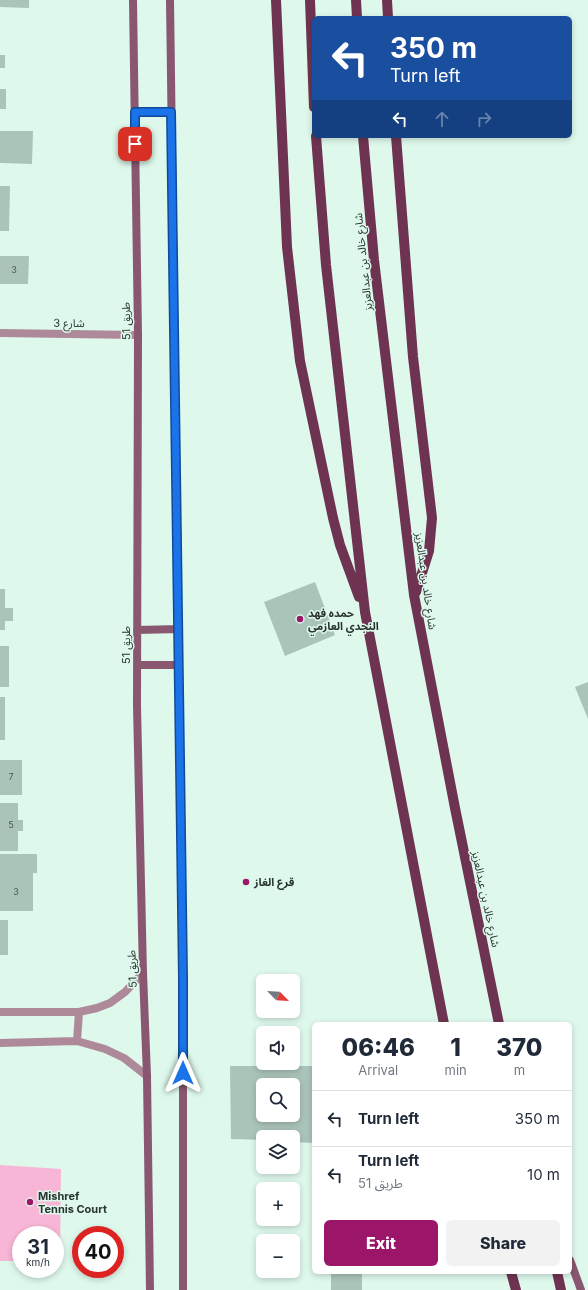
<!DOCTYPE html>
<html lang="en">
<head>
<meta charset="utf-8">
<style>
	:root { --surface:#fff; --page:#f2f2f3; --text:#1f2937; --muted:#747a83; --line:#e0e1e3; --accent:#9b1568 }
	body { margin:0; font-family:Inter,"Noto Sans Arabic",sans-serif; background:var(--page); color:var(--text); height:100vh; display:flex; flex-direction:column; font-size:15px; white-space:nowrap }
	* { box-sizing:border-box; margin:0 }
	p { font-size:13px; color:var(--muted) }
	.icon { flex:none; width:22px; height:22px; fill:none; stroke:currentColor; stroke-width:2; stroke-linecap:round; stroke-linejoin:round }
	.map { position:relative; flex:1; overflow:hidden }
	.drawer { position:absolute; left:312px; top:1022px; width:260px; height:252px; display:flex; flex-direction:column; background:var(--surface); border-radius:6px; box-shadow:0 2px 6px #0003 }
	.drawer>* { flex:none }
	.banner { position:absolute; left:312px; top:16px; width:260px; height:122px; border-radius:6px; box-shadow:0 2px 6px #0003; background:#1a4fa0; color:#fff; overflow:hidden }
	.needle { width:26px; rotate:114deg }
	.fabs { position:absolute; left:256px; top:974px; display:grid; gap:8px }
	.fabs a { display:grid; place-items:center; width:44px; height:44px; border-radius:6px; background:var(--surface); box-shadow:0 2px 6px #0003; font-size:20px }
	.speed { position:absolute; left:12px; top:1226px; display:flex; gap:8px; font-size:20px; font-weight:700; text-align:center }
	.speed>* { display:grid; place-content:center; width:52px; height:52px; border-radius:50%; background:var(--surface); box-shadow:0 2px 6px #0003; line-height:1 }
	.speed small { font-size:10px; font-weight:400 }
	.speed .limit { border:6px solid #d22; background:#fff; color:#111 }
	.pin { position:absolute; display:grid; place-items:center; width:34px; height:34px; color:#fff; margin:-17px; border-radius:8px; box-shadow:0 2px 6px #0006 }
	.me { position:absolute; width:44px; margin:-22px; rotate:0deg; stroke-linejoin:round; filter:drop-shadow(0 0 3px #0008) }
	.turn { display:flex; align-items:center; gap:14px; height:84px; padding:0 12px; font-size:18px }
	.turn .icon { width:52px; height:52px; stroke-width:2.5 }
	.turn b { display:block; font-size:28px; line-height:34px }
	.lanes { display:flex; align-items:center; height:38px; padding:0 12px; background:#0003; justify-content:center; gap:20px; direction:ltr }
	.lanes .off { opacity:.35 }
	.eta { display:flex; justify-content:space-evenly; align-items:center; height:68px; text-align:center }
	.eta b { font-size:24px; font-weight:800; line-height:28px }
	.cta { display:flex; gap:8px; margin-top:auto; padding:8px 12px }
	.cta a { flex:1; height:46px; border-radius:6px; background:var(--accent); color:#fff; font-size:16px; font-weight:800; line-height:46px; text-align:center }
	.cta a+a { background:var(--page); color:var(--text) }
	ul { padding:0; list-style:none }
	li { display:flex; align-items:center; gap:12px; height:56px; padding:0 12px; border-top:1px solid var(--line) }
	li div { flex:1 }
	li b { display:block; font-size:15px }
	li em { font-style:normal }
	.map>svg:first-child { display:block }
	.green { fill:#f7b6d5 }
	.building { fill:#abc4b9; fill-rule:evenodd }
	.lines { fill:none; stroke-linecap:round; stroke-linejoin:round }
	.street { stroke:#ad8999; stroke-width:8 }
	.secondary { stroke:#895770; stroke-width:8 }
	.primary { stroke:#6f3352; stroke-width:10 }
	.route-casing { stroke:#114b97; stroke-width:10 }
	.route { stroke:#1a73e8; stroke-width:7 }
	.poi-dot { fill:#9b1568; stroke:#def8ec; stroke-width:1.5 }
	.labels { text-anchor:middle; stroke-width:3; stroke-linejoin:round; paint-order:stroke }
	.number-label { font-size:9px; fill:#4a5752 }
	.street-label { font-size:11px; fill:#29332f; stroke:#def8ec }
	.poi-label { font-size:11px; font-weight:bold; fill:#29332f; stroke:#def8ec; text-anchor:start }
</style>
</head>
<body>
<div class="map">
<svg width="588" height="1290" viewBox="0 0 588 1290">
	<rect width="100%" height="100%" fill="#def8ec"/>
	<path class="green" d="M0,1165L61,1169L60,1261H55V1235H21V1261H0Z"/>
	<path class="building" d="M0,0H29V8L0,7Z
		M0,55H5V68H0Z
		M0,89H6V109H0Z
		M0,131H33L32,164L0,163Z
		M0,186H10L9,231H0Z
		M0,256H29L28,284H0Z
		M315,582L335,635L285,656L264,602Z
		M0,589H5V608H13V621H5V630H0Z
		M0,646H9V687H0Z
		M588,682V719L575,687Z
		M0,697H5V740H0Z
		M0,760H22V795H0Z
		M0,803H18V820H23V831H18V851H0Z
		M0,854H37V873H33V911H0Z
		M0,920H8V955H0Z
		M230,1066H314V1143L293,1142V1137H263V1140L231,1139ZM263,1085H293V1115H263Z
		M331,1272H362V1290H331Z"/>
	<g class="lines">
		<path class="street" d="M0,333L138,335
			M0,1012H79L97,1008L110,1003L125,992L143,973
			M77,1041L79,1012
			M0,1043L77,1041L105,1049L124,1058L147,1076"/>
		<path class="secondary" d="M133,0L138,335L137,706L143,973L147,1076L150,1290
			M170,0L183,978V1290
			M135,112H171
			M137,630L179,629
			M137,665H179
			M570,1260L581,1290"/>
		<path class="primary" d="M276,0L287,247L300,361L333,518L340,545L359,597
			M310,0L314,107
			M356,0L357,18
			M387,0L388,18
			M316,136L326,265L365,612L444,1024
			M363,136L374,260L414,595L455,808L499,1024
			M396,136L413,357L432,518L429,551L416,592
			M511,1272L516,1290
			M557,1272L561,1290"/>
	</g>
	<g class="lines">
		<g class="route-casing">
			<path id="route" d="M135,144V112H171L183,978V1073"/>
		</g>
		<use href="#route" class="route"/>
	</g>
	<g class="poi-dot">
		<circle cx="300" cy="619" r="4"/>
		<circle cx="246" cy="882" r="4"/>
		<circle cx="30" cy="1202" r="4"/>
	</g>
	<g class="labels">
		<g class="number-label">
			<text x="14" y="273">3</text>
			<text x="11" y="780">7</text>
			<text x="11" y="828">5</text>
			<text x="16" y="895">3</text>
		</g>
		<g class="street-label">
			<text transform="translate(363 262) rotate(-96)" y="4">شارع خالد بن عبدالعزيز</text>
			<text transform="translate(126 321) rotate(-91)" y="4">طريق 51</text>
			<text transform="translate(69 323) rotate(1)" y="4">شارع 3</text>
			<text transform="translate(426 581) rotate(82)" y="4">شارع خالد بن عبدالعزيز</text>
			<text transform="translate(126 645) rotate(-90)" y="4">طريق 51</text>
			<text transform="translate(486 899) rotate(78)" y="4">شارع خالد بن عبدالعزيز</text>
			<text transform="translate(132 969) rotate(-92)" y="4">طريق 51</text>
		</g>
		<g class="poi-label">
			<text x="308" y="617">حمده فهد<tspan x="308" dy="13">النجدي العازمي</tspan></text>
			<text x="254" y="886">قرع الغاز</text>
			<text x="38" y="1200">Mishref<tspan x="38" dy="13">Tennis Court</tspan></text>
		</g>
	</g>
</svg>
<div class="fabs">
<a><svg class="needle" viewBox="-14 -14 28 28"><path d="M0-13l5 13h-10z" fill="#e53935"/><path d="M0 13l5-13h-10z" fill="#747a83"/></svg></a>
<a><svg class="icon" aria-label="sound" viewBox="0 0 24 24"><path d="M4 9h4l5-4v14l-5-4H4zM17 9q2 3 0 6"/></svg></a>
<a><svg class="icon" aria-label="search" viewBox="0 0 24 24"><circle cx="10" cy="10" r="6"/><path d="M15 15l6 6"/></svg></a>
<a><svg class="icon" aria-label="layers" viewBox="0 0 24 24"><path d="M12 4l9 5-9 5-9-5zM3 14l9 5 9-5"/></svg></a>
<a>+</a>
<a>−</a>
</div>
<div class="speed"><div>31<small>km/h</small></div><div class="limit">40</div></div>
<div class="pin" style="left:135px;top:144px;background:#d93025"><svg class="icon" aria-label="arrive" viewBox="0 0 24 24"><path d="M6 21V4h12l-3 4 3 4H6"/></svg></div>
<svg class="me" style="left:183px;top:1073px" viewBox="-20 -20 40 40"><path d="M0-17L14 15 0 8-14 15z" fill="#1a73e8" stroke="#fff" stroke-width="4"/></svg>
<div class="banner">
<div class="turn"><svg class="icon" aria-label="left" viewBox="0 0 24 24"><path d="M17 20v-9H6M10 6l-5 5 5 5"/></svg><div><b>350 m</b>Turn left</div></div>
<div class="lanes"><svg class="icon" aria-label="left" viewBox="0 0 24 24"><path d="M17 20v-9H6M10 6l-5 5 5 5"/></svg><svg class="icon off" aria-label="ahead" viewBox="0 0 24 24"><path d="M12 20V5M6 11l6-6 6 6"/></svg><svg class="icon off" aria-label="right" viewBox="0 0 24 24"><path d="M7 20v-9h11M14 6l5 5-5 5"/></svg></div>
</div>
<section class="drawer">
<div class="eta">
<div><b>06:46</b><p>Arrival</p></div>
<div><b>1</b><p>min</p></div>
<div><b>370</b><p>m</p></div>
</div>
<ul>
<li><svg class="icon" aria-label="left" viewBox="0 0 24 24"><path d="M17 20v-9H6M10 6l-5 5 5 5"/></svg><div><b>Turn left</b></div><em>350 m</em></li>
<li><svg class="icon" aria-label="left" viewBox="0 0 24 24"><path d="M17 20v-9H6M10 6l-5 5 5 5"/></svg><div><b>Turn left</b><p>طريق 51</p></div><em>10 m</em></li>
</ul>
<div class="cta"><a>Exit</a><a>Share</a></div>
</section>
</div>
</body>
</html>
